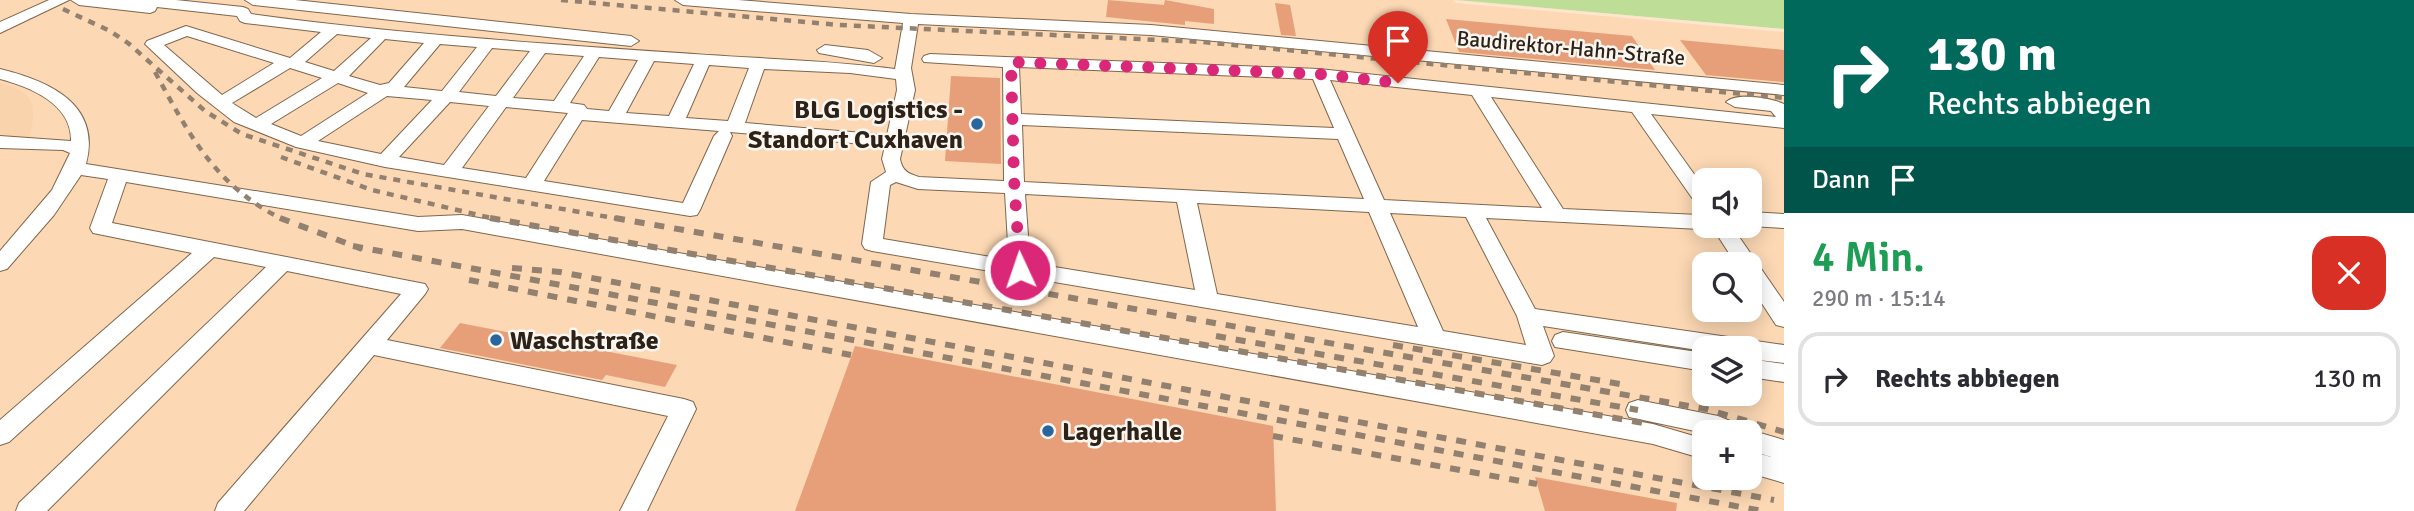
<!DOCTYPE html>
<html lang="de">
<head>
<meta charset="utf-8">
<style>
	:root { --surface:#fff; --page:#f7f7f7; --text:#2b2b33; --muted:#7c7c81; --line:#e1e1e2 }
	body { margin:0; font-family:Signika,sans-serif; background:var(--page); color:var(--text); height:100vh; display:flex; flex-direction:column; font-size:26px; white-space:nowrap }
	* { box-sizing:border-box; margin:0 }
	p { font-size:23px; color:var(--muted) }
	.icon { flex:none; width:38px; height:38px; fill:none; stroke:currentColor; stroke-width:2; stroke-linecap:round; stroke-linejoin:round }
	.map { position:relative; flex:1; overflow:hidden }
	.side { display:flex; flex-direction:column; background:var(--surface); width:630px }
	.side>* { flex:none }
	.top-card { background:#00695c; color:#fff; overflow:hidden }
	.tools { position:absolute; left:1692px; top:168px; display:grid; gap:14px }
	.tools a { display:grid; place-items:center; width:70px; height:70px; border-radius:14px; background:var(--surface); box-shadow:0 4px 18px #0003; font-size:35px }
	.pin { position:absolute; display:grid; place-items:center; width:60px; height:60px; color:#fff; margin:-72px -30px; border-radius:50% 50% 50% 0; rotate:-45deg; box-shadow:0 0 7px #0007 }
	.pin .icon { rotate:45deg }
	.me { position:absolute; width:77px; margin:-38px; rotate:357deg; stroke-linejoin:round; filter:drop-shadow(0 0 5px #0008) }
	.turn { display:flex; align-items:center; gap:24px; height:147px; padding:0 28px; font-size:32px }
	.turn .icon { width:91px; height:91px; stroke-width:2.5 }
	.turn b { display:block; font-size:49px; line-height:60px }
	.then { display:flex; align-items:center; height:66px; padding:0 28px; background:#0003; gap:14px; font-size:26px }
	.round { display:grid; place-items:center; flex:none; width:74px; height:74px; border-radius:21px; background:var(--page) }
	.summary { display:flex; align-items:center; justify-content:space-between; height:119px; padding:0 28px }
	h1 { font-size:42px; font-weight:600; line-height:52px; color:#1e9e55 }
	ul { padding:0; list-style:none }
	li { display:flex; align-items:center; gap:21px; height:94px; margin:0 14px 10px; padding:0 14px; border:4px solid var(--line); border-radius:21px }
	li div { flex:1 }
	li b { display:block; font-size:26px }
	li em { font-style:normal }
	main { display:flex; flex:1; min-height:0 }
	.map>svg:first-child { display:block }
	.built { fill:#fcd8b4; fill-rule:evenodd }
	.green { fill:#f9d3ab }
	.water { fill:#bede97 }
	.pier { fill:#fde6cd }
	.building { fill:#e79f7a }
	.lines { fill:none; stroke-linecap:round; stroke-linejoin:round }
	.minor-casing { stroke:#80664b; stroke-width:2 }
	.minor { fill:#fff; fill-rule:evenodd }
	.rail-far1 { stroke:#92816f; stroke-width:4.5; stroke-dasharray:7 7; stroke-linecap:butt }
	.rail { stroke:#92816f; stroke-width:6; stroke-dasharray:10 10; stroke-linecap:butt }
	.route { stroke:#db2777; stroke-width:12; stroke-dasharray:0 21.6 }
	.poi-dot { fill:#28679d; stroke:#fcf6f0; stroke-width:2.5 }
	.labels { text-anchor:middle; stroke-width:5; stroke-linejoin:round; paint-order:stroke }
	.far-street-label { font-size:21px; fill:#2d2217; stroke:#fcf6f0 }
	.poi-label { font-size:26px; font-weight:bold; fill:#2d2217; stroke:#fcf6f0; text-anchor:start }
</style>
</head>
<body>
<main>
<div class="map">
<svg width="1784" height="511" viewBox="0 0 1784 511">
	<rect width="100%" height="100%" fill="#fde6cd"/>
	<path class="built" d="M0,0H1456L1784,29V511H0ZM1704,180H1750V226H1704ZM1704,264H1750V310H1704ZM1704,348H1750V394H1704ZM1704,432H1750V478H1704Z"/>
	<path class="green" d="M0,83C36,92 36,105 30,138L0,137Z"/>
	<path class="water" d="M1457,0H1784V29Z"/>
	<path class="pier" d="M1453,0L1784,29V32L1456,3Z"/>
	<path class="building" d="M1108,0L1164,5L1165,0L1214,9V24L1185,21V25L1106,17Z
		M1275,3L1290,5L1296,36L1281,35Z
		M1446,19L1632,36L1655,70L1459,52Z
		M1680,40L1784,50V82L1706,75Z
		M951,76L1000,78L1001,164L945,161Z
		M460,323L677,365L665,387L606,375L602,380L440,348Z
		M855,346L1273,426L1276,511H795Z
		M1535,477L1677,503L1676,511H1545Z"/>
	<g class="lines">
		<g class="minor-casing">
			<path id="minor" d="M49,0H69L0,33V22Z
				M71,0H176L243,7L248,9L251,14C398,34 547,44 694,54C761,59 828,60 895,69L903,23L683,5L675,0H738L911,14L1151,25L1784,85V95L1151,35L918,24L911,68L915,90L900,159C902,171 909,174 919,177L1004,181L1003,67L924,62L922,59L924,56L930,54L1319,69L1776,117L1771,111L1735,107L1726,102C1736,92 1772,98 1784,104V128L1651,114L1704,188V207L1697,205L1632,112L1491,97L1563,209L1700,215L1704,217V226H1708L1700,229L1486,218L1535,309L1784,345V363L1750,359V348H1704V351L1543,326L1554,356L1550,362L1542,365L872,251L865,249L862,244L871,182L886,172L882,159L885,146L730,132L732,136L700,210L697,215L690,216L385,167L296,147L234,122L197,93L145,44L147,41L186,26L290,58L321,32L245,23L240,21L237,16L157,7L155,11L150,13L79,5ZM337,34L371,38L334,71L305,62ZM187,36L274,63L222,95L164,45ZM385,39L424,43L389,83L380,85L349,76ZM440,44L477,47L442,91L404,87ZM492,48L530,51L496,96L459,92ZM545,53L584,56L554,101L513,98ZM599,57L638,60L609,111L587,109L584,105L570,103ZM654,61L694,64L669,116L626,113ZM709,65L749,68L728,121L686,118ZM1019,67L1313,79L1334,128L1021,114ZM290,68L322,78L256,118L232,103ZM764,69L850,73L896,79L897,90L887,135L745,123ZM1330,80L1472,95L1542,208L1384,200ZM338,83L368,93L301,136L271,124ZM387,96L432,100L381,154L318,141ZM450,102L489,106L444,165L399,157ZM506,107L568,113L526,178L462,168ZM582,120L719,131L714,136L683,203L544,181ZM1022,125L1338,139L1364,199L1024,182ZM896,182L918,189L1005,193L1009,260L883,239L890,185ZM1025,194L1177,202L1195,290L1030,263ZM1197,203L1369,212L1418,327L1217,294ZM1390,213L1466,217L1517,316L1526,345L1443,331Z
				M245,0H295L631,36L639,41L631,46L253,5Z
				M825,45L868,50L882,58L874,63L819,53L817,50Z
				M0,69C49,81 102,104 86,164L418,217L462,215L1653,424L1704,439V459L1653,444L462,229L418,231L126,182L112,223L425,284L428,289L425,294L387,340L684,399L693,402L696,409L647,511H620L668,416L374,355L244,511H215L218,503L401,294L287,271L47,511H16L19,503L266,267L214,257L9,442L0,445V420L192,253L93,233L90,228L108,179L81,175L54,215L7,269L0,271V251L52,190L70,153L63,150L0,148V136L71,141C72,104 30,87 0,79Z
				M1750,212L1784,214V228L1750,226Z
				M1726,226L1733,228L1784,302V327L1776,325L1750,285V264H1736L1716,233L1719,228Z
				M1563,332L1704,353V371L1555,347L1552,341L1555,335Z
				M1750,359L1784,364V382L1750,377Z
				M1638,400L1718,416L1740,425L1743,432L1750,430L1784,440V483L1750,473V451L1771,457L1750,450V432L1704,433L1629,417L1626,410L1629,403Z"/>
		</g>
		<use href="#minor" class="minor"/>
		<path class="rail-far1" d="M561,0L839,25L1203,42L1784,98
			M63,9L110,31L128,43L205,111L242,134L363,174L625,220
			M155,72C190,136 215,186 284,220
			M281,157L372,190L500,220"/>
		<path class="rail" d="M280,218L362,249
			M490,218L1643,423
			M615,218L1706,409L1784,432
			M353,246L1762,511
			M512,268L560,272L1774,500
			M469,280L851,355
			M1216,336L1638,410
			M1393,345L1620,384
			M1273,436L1537,484"/>
	</g>
	<g class="lines">
		<path class="route" d="M1020,270L1014,179L1011,62L1318,74L1398,83"/>
	</g>
	<g class="poi-dot">
		<circle cx="977" cy="124" r="7"/>
		<circle cx="496" cy="340" r="7"/>
		<circle cx="1048" cy="431" r="7"/>
	</g>
	<g class="labels">
		<g class="far-street-label">
			<text transform="translate(1571 48) rotate(5)" y="7">Baudirektor-Hahn-Straße</text>
		</g>
		<g class="poi-label">
			<text x="963" y="118" text-anchor="end">BLG Logistics -<tspan x="963" dy="30">Standort Cuxhaven</tspan></text>
			<text x="510" y="349">Waschstraße</text>
			<text x="1062" y="440">Lagerhalle</text>
		</g>
	</g>
</svg>
<div class="tools">
<a><svg class="icon" aria-label="sound" viewBox="0 0 24 24"><path d="M4 9h4l5-4v14l-5-4H4zM17 9q2 3 0 6"/></svg></a>
<a><svg class="icon" aria-label="search" viewBox="0 0 24 24"><circle cx="10" cy="10" r="6"/><path d="M15 15l6 6"/></svg></a>
<a><svg class="icon" aria-label="layers" viewBox="0 0 24 24"><path d="M12 4l9 5-9 5-9-5zM3 14l9 5 9-5"/></svg></a>
<a>+</a>
</div>
<div class="pin" style="left:1398px;top:83px;background:#d93025"><svg class="icon" aria-label="arrive" viewBox="0 0 24 24"><path d="M6 21V4h12l-3 4 3 4H6"/></svg></div>
<svg class="me" style="left:1020px;top:270px" viewBox="-20 -20 40 40"><circle r="17" fill="#db2777" stroke="#fff" stroke-width="3"/><path d="M0-11L8 9 0 5-8 9z" fill="#fff"/></svg>
</div>
<section class="side">
<div class="top-card">
<div class="turn"><svg class="icon" aria-label="right" viewBox="0 0 24 24"><path d="M7 20v-9h11M14 6l5 5-5 5"/></svg><div><b>130 m</b>Rechts abbiegen</div></div>
<div class="then">Dann<svg class="icon" aria-label="arrive" viewBox="0 0 24 24"><path d="M6 21V4h12l-3 4 3 4H6"/></svg></div>
</div>
<div class="summary"><div><h1>4 Min.</h1><p>290 m · 15:14</p></div><a class="round" style="background:#d93025;color:#fff"><svg class="icon" aria-label="close" viewBox="0 0 24 24"><path d="M6 6l12 12M18 6L6 18"/></svg></a></div>
<ul>
<li><svg class="icon" aria-label="right" viewBox="0 0 24 24"><path d="M7 20v-9h11M14 6l5 5-5 5"/></svg><div><b>Rechts abbiegen</b></div><em>130 m</em></li>
</ul>
</section>
</main>
</body>
</html>
